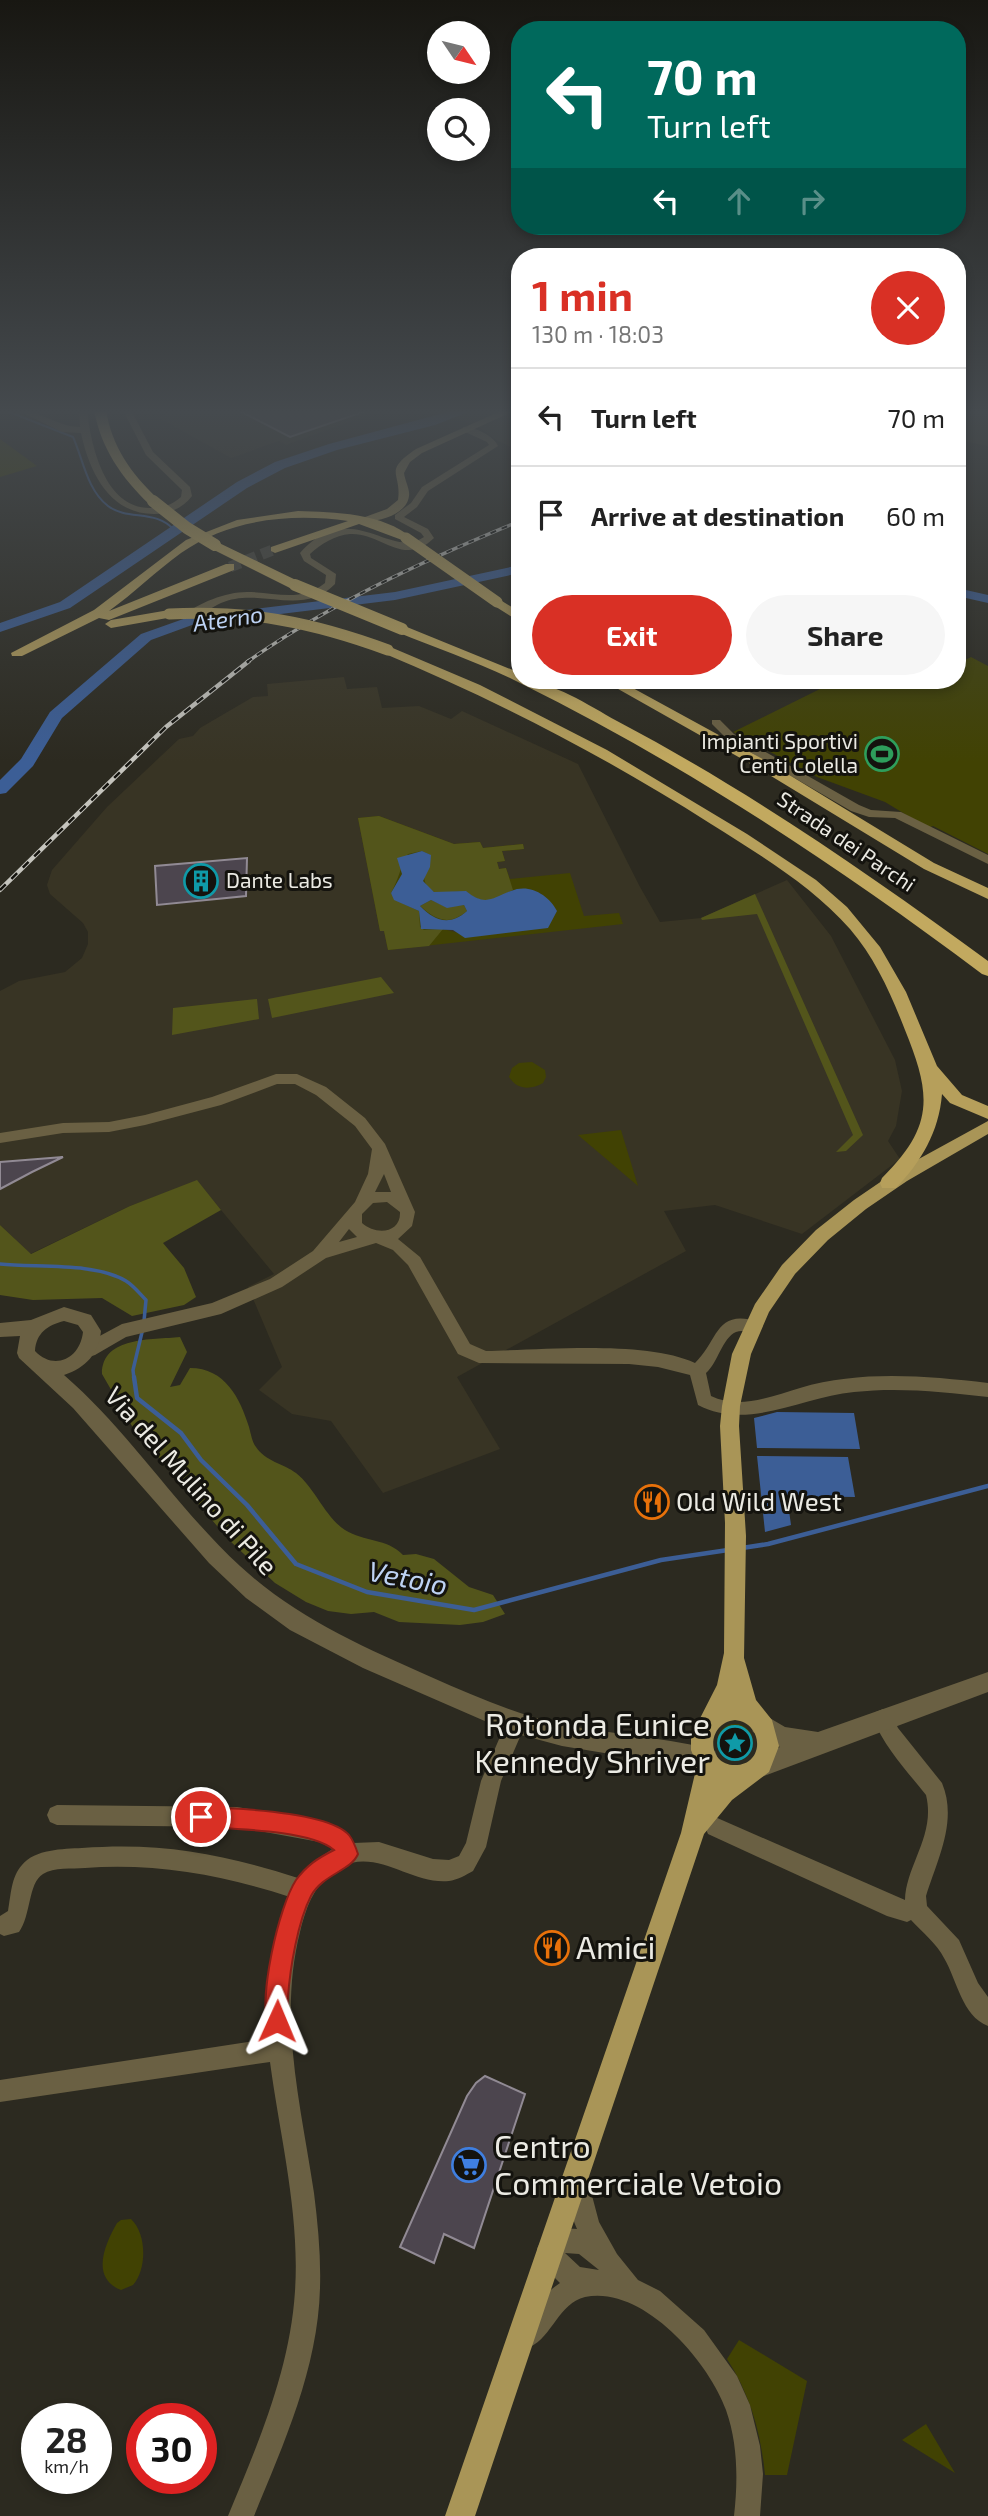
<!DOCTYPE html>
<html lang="en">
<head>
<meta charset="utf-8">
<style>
	:root { --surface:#fff; --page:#f6f6f6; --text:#222; --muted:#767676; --line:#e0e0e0; --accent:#d93025 }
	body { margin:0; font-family:"Exo 2",sans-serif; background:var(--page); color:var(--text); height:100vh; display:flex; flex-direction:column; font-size:26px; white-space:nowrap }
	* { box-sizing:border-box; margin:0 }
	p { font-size:23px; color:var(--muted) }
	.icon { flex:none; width:38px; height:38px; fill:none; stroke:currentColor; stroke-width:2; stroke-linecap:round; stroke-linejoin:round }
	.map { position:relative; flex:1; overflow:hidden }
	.details { position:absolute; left:511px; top:248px; width:455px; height:441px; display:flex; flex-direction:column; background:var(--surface); border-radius:28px; box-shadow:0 4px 10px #0003 }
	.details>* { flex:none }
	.top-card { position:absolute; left:511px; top:21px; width:455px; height:214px; border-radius:28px; box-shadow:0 4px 10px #0003; background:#00695c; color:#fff; overflow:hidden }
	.needle { width:46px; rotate:125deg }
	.fabs { position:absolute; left:427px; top:21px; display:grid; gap:14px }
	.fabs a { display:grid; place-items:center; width:63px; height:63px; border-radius:50%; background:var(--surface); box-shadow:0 4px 10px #0003; font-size:35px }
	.speed { position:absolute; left:21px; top:2403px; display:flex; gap:14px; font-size:35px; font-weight:700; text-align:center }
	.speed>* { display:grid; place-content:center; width:91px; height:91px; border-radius:50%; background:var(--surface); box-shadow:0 4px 10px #0003; line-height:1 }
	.speed small { font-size:18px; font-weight:400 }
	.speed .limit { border:10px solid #d22; background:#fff; color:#111 }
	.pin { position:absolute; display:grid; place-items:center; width:60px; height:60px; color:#fff; margin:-30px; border:4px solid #fff; border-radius:50%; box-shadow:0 2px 7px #0007 }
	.me { position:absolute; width:77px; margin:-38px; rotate:1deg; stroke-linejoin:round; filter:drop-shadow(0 0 5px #0008) }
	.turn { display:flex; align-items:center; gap:24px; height:147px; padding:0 21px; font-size:32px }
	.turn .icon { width:91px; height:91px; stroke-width:2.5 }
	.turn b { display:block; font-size:49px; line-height:60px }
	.lanes { display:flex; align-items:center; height:66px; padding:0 21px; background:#0003; justify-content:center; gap:35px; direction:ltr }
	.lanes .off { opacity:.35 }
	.round { display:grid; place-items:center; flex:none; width:74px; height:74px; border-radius:37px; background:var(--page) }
	.headline { display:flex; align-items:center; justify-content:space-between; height:119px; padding:0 21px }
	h1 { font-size:42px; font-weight:700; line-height:52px; color:var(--accent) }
	.button { display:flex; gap:14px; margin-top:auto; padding:14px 21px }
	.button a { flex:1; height:80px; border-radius:42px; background:var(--accent); color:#fff; font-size:28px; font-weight:700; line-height:80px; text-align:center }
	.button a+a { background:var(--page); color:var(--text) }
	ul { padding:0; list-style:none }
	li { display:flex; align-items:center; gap:21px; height:98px; padding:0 21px; border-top:2px solid var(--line) }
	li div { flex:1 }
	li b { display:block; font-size:26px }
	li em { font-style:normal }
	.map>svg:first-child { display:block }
	.built { fill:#383424 }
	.green { fill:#414203; fill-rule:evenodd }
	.forest { fill:#53551b }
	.water { fill:#3c5e96; fill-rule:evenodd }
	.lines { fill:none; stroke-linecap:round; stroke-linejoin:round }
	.stream-far2 { stroke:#3c5e96; stroke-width:2 }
	.stream-far1 { stroke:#3c5e96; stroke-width:3.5 }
	.stream { stroke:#3c5e96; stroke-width:4.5 }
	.river { fill:#3c5e96; fill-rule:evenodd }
	.building { fill:#4c454e; stroke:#918a94; stroke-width:2 }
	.trunk-tunnel { stroke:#49473d; stroke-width:11; stroke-dasharray:11 6; stroke-linecap:butt }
	.minor { fill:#6a6043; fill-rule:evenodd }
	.tertiary { fill:#6a6043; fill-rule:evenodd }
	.secondary { fill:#8e7e4f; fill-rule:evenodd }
	.primary { fill:#a99557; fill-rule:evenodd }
	.trunk { fill:#b69f5b; fill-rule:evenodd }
	.motorway { fill:#c2a95f; fill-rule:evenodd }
	.rail-far1-casing { stroke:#c5c4bd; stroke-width:3.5 }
	.rail-casing { stroke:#c5c4bd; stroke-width:4.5 }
	.rail-far1 { stroke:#14130e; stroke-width:2; stroke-dasharray:6; stroke-linecap:butt }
	.rail { stroke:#14130e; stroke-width:2.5; stroke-dasharray:8; stroke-linecap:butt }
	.trunk-bridge { stroke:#b69f5b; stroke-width:11 }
	.motorway-bridge { stroke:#c2a95f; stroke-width:12 }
	.route { fill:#d93025; stroke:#8d1f18; stroke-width:2 }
	.labels { text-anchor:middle; stroke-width:6; stroke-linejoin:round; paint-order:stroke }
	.far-poi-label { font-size:21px; fill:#ebeae3; stroke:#14130e; text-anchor:end }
	.far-street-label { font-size:21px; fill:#ebeae3; stroke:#14130e }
	.far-water-label { font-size:23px; font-style:italic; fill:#bdd2f3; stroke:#14130e }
	.street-label { font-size:26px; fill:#ebeae3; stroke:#14130e }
	.poi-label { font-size:26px; fill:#ebeae3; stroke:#14130e; text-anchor:start }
	.water-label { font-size:28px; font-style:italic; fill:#bdd2f3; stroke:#14130e }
	.near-poi-label { font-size:32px; fill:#ebeae3; stroke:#14130e; text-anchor:start }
</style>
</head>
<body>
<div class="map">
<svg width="988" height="2516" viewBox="0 0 988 2516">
	<rect width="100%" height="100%" fill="#2c2a20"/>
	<path class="built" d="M178,410H382L286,445L279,441L231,458L157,417Z
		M440,410H520V451L496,440L482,429Z
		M957,410H988V446L957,440Z
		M344,677L347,689L377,687L382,708L419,706L451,719L462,711L578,764L640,887L660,922L701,918L787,880L831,936L895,1060L902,1091L896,1126L888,1141L900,1159L802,1234L715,1205L664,1211L686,1251L457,1377L500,1449L383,1493L331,1421L292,1414L259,1390L282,1367L248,1287L274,1274L197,1181L130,1206L30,1254L0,1225V991L19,981L65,972L82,958L88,944V932L83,923L50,894L47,885L52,870L107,807L179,739L193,736L200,728L253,697L268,696L267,684Z"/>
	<path class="green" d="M0,439L37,466L0,477Z
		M971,657L988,666V854L933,826L928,828L885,802L817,777L733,732L824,687L815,681H957V660L961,662Z
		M379,816L454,844L480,842L483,848L523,844L524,849L502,851L505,861L497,862L499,869L506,868L510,879L570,873L584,916L619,913L623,924L388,950L384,931H380L358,818ZM528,889L542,894L459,933L443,929L510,891Z
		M532,1062L545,1070L546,1077L543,1083C531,1090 517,1090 509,1077L512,1068L519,1063Z
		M621,1130L638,1186L578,1135Z
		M717 1742a18 18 0 1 1 36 0a18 18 0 1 1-36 0Z
		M131,2219C147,2234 147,2269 133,2285L121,2290C90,2278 105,2244 117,2223L121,2220Z
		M739,2340L807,2381L787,2475H765C761,2433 750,2394 727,2359Z
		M926,2424L955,2473L902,2440Z"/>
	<path class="forest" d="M379,816L454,844L480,842L483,848L523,844L524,849L502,851L505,861L497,862L499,869L506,868L513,890C501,896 490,905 476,898C471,896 471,894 466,893C456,890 448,893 438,894C418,885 424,873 430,855L422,851L408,854C400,867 399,879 391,893L404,904L419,911L420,927L424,930L443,929L429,946L388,950L384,931H380L358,818Z
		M755,894L863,1135L846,1151L836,1152L853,1135L757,914L702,920L701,918Z
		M431,900L444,906L464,905L467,911C448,927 435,919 420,906Z
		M381,977L394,993L272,1018L268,999Z
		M257,999L259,1019L172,1035L173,1008Z
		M197,1180L221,1210L163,1243L184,1268L196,1297L184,1305L132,1316L102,1298L33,1300L0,1295V1225L31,1254L130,1206Z
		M180,1337L187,1352L170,1387L180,1385L190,1368C225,1368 240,1398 249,1427C251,1434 252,1442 256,1447C265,1461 284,1464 296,1473C315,1488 325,1517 345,1530C364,1542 387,1538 403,1555L416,1554L434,1559L469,1587L493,1595L505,1614L483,1622L460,1625L399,1622L374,1612L351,1614L328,1611L306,1602L275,1583L229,1540L132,1426L102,1374C102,1336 152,1340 180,1337Z"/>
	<path class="water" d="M422,851L431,855L430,867L423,881L434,892L466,891C486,907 492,898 511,891C529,883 549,895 557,911L548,928L465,938L453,930L421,929L419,911L394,900L391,893L402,874L397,858ZM431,900L447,908L464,905L467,911C449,927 434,920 420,906Z
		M777,1412L854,1413L860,1449L757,1448L754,1418Z
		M757,1456L848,1457L855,1497L787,1496L791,1525L765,1532Z"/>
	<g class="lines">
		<path class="stream-far2" d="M4,410L73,437C83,459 87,490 108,506C128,521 156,509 174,530"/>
		<path class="stream-far1" d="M0,1264C36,1268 95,1262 126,1281C134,1286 140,1294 146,1300L144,1321
			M134,1379L133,1370L143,1328"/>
		<path class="stream" d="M134,1377L137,1398L181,1433L201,1460L247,1505L296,1564L367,1592L474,1610L661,1560L728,1550
			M742,1548L768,1544L988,1486"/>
		<path class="river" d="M455,410H473L435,425L337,450L285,468L247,488L70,608L0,632V623L60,602L237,482L275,462L329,444Z
			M520,565V573L395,600L192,625L151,640L62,718L33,766L6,793L0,794V780L21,759L50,712L141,634L189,617L395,592Z
			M957,588L988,595V603L957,596Z"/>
	</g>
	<path class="building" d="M238,410H362L363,412L290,437Z
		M247,858L246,896L157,905L155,866Z
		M63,1157L32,1172L0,1189V1162Z
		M485,2076L525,2094L474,2248L444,2234L434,2263L400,2247L467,2096L476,2083Z"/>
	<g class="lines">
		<path class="trunk-tunnel" d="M230,567L275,549"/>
		<path class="minor" d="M17,410C40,410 57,427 80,427L79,410H87C91,446 105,509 151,508C163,508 172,505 181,497L182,490L146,455L123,410H131L153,452L190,487L192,496C183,508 169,514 154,514C109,514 89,471 81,433L62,432Z
			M463,427C475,427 493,435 498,446L428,491L417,507L404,517L428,529L434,538C403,568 381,532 350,534C335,535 321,544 310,554L311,558L336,574L335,584C302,618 259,586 221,603C210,608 192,623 182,616C199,603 225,592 247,592C276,592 300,603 325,583L326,575L304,561L300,553C352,496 390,561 424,537L421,533L395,519V515L411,503L422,487L489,445L487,442L463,431Z
			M712,720H720L734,734L859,805L871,810L901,812L988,855V864L895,818L869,817L851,811L726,738L712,724Z
			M276,1074H297L326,1087L365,1118L385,1144L415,1212L412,1226L398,1239L420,1257L470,1344L486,1351C542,1350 646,1340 695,1363C719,1340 715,1308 759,1322L761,1327L759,1332C751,1334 744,1329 736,1332C722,1338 718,1363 706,1373L711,1396C739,1410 773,1396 800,1388C861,1370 926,1376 988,1383V1397C944,1392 899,1387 854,1392C802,1397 748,1431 698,1405L690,1375L658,1367L629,1364L479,1363L458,1354L408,1265L393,1250L376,1243L326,1258L282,1287L221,1314L126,1337L95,1355L89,1357L83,1355L81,1350L83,1345L122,1324L212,1303L270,1279L313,1251L355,1202L368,1174L372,1149L355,1126L316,1095L295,1084H277L221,1105L145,1125L109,1132L63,1133L0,1143V1133L63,1123L109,1122L145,1115L212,1097ZM384,1174L391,1192H375ZM387,1202L400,1212C401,1234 375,1235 362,1223V1214L373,1203ZM349,1229L357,1237L339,1242Z
			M883,1709L890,1712L898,1728L942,1783C958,1821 937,1860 926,1896L927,1906L959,1940L978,1983L988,1997V2026C962,2016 957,1980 944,1958C937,1944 922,1932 911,1920L907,1922L887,1916L708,1834L705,1827L708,1820L715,1817L905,1900C906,1865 936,1835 926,1795C907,1771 885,1748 873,1719L876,1712Z
			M516,1713L523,1716L526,1723L501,1781L486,1847L473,1871C466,1875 457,1880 449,1881C412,1885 377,1848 341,1867C315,1882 307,1904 300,1932C278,2020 301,2105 314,2193C318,2225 321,2257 320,2288C318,2368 284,2443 254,2516H228C258,2444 290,2370 295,2291C300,2214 280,2137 270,2062L0,2102V2080L268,2039C266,1990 272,1943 290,1897C222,1875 156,1863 85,1868C72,1869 54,1867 43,1874C28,1883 31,1916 19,1932L4,1936L0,1934V1916L8,1911C11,1895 11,1877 22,1865C35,1849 63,1849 82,1848C163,1842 222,1854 298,1878L310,1864L334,1848L325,1843L237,1827L57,1825L50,1822L47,1815L50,1808L57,1805L237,1807L329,1823L348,1834L353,1843L379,1842L433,1859L449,1860L459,1856L466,1843L481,1781L509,1716Z
			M578,2169L586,2173L599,2222L617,2254L638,2280L660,2291L704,2330L737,2376L750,2405L760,2446L763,2474L760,2516H734C738,2481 738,2444 726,2410C708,2360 642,2285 585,2297C559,2303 552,2337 530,2347L521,2343L517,2334C526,2314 542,2295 560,2283L548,2271L537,2249C543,2233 561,2227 577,2229C570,2212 562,2190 570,2173ZM565,2253L579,2254L599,2270L580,2267Z"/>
		<path class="tertiary" d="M64,1307L91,1315L101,1331C99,1353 86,1368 64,1375C129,1431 176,1507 240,1566C295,1617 363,1647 431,1677C474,1696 515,1714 561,1724C609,1734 659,1737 707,1748L715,1751L718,1759L715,1767L707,1770L562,1746L510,1732L363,1668L290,1630L246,1598L209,1563L73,1408L19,1358L17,1353L20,1336L0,1337V1323L31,1320ZM64,1321L78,1325L83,1332C80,1359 54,1371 35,1351C36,1333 48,1325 64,1321Z
			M988,1672V1692L761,1777L753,1774L750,1766L753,1758L780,1747L753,1732L750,1724L753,1716L761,1713L785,1727L818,1732Z"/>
		<path class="secondary" d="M503,410H516L422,453L410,462L404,473C405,481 410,489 409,496C407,514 380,522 365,521V517L387,509L398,500C402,472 382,472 416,449Z"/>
		<path class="primary" d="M988,1121V1134L907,1181L866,1209L828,1240L795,1274L769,1312L751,1354L740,1406L739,1426L746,1536L744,1658L756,1700L772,1720L779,1746L769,1772L732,1800L704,1834L475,2516H445L681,1833L697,1765L691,1750V1736L717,1685L724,1653L725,1523L720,1426L722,1406L732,1354L755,1304L782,1265L816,1230L854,1200L895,1172ZM735,1720C764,1723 765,1765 735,1765C706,1765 706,1723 735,1720Z"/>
		<path class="trunk" d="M298,511C334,512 383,513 412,538L402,540L359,524L275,553L271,551V547L348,521C291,513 229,519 181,553C156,571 134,593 109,611L226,564H234V570L109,620L99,618L22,656H12L11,653L94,610L186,540L237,520Z
			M497,598L520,612V622L493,605V599Z
			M169,610L173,611V617L111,628L105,624L111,620Z
			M388,646L480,685L607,750L747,834L816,880L847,907L880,947L906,992L937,1066L962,1095L988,1106V1119L950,1103L942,1094C939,1132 921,1162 896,1188H882L880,1183L882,1178C935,1126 931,1094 905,1030C891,994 875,958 850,929C811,885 760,855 711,824C606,757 498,701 383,653V647Z
			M604,681H620L768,762L934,863L988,888V899L924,869L758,768Z"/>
		<path class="motorway" d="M94,410H106C112,447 131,473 157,498V504H149C121,477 101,448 94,410Z
			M215,541L300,582L302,585L295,589L290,588L210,548V542Z
			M402,625L520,673V681C553,681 588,705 617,721C748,790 869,874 988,961V976L982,974C835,864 684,764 520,683C481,663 438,649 397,632V626Z"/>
		<g class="rail-far1-casing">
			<path id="rail-far1" d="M247,662C331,603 425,560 520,521"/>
		</g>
		<g class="rail-casing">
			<path id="rail" d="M0,890L166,727L249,661"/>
		</g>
		<use href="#rail-far1" class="rail-far1"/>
		<use href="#rail" class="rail"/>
		<path class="trunk-bridge" d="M406,538L497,602
			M169,614C250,610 312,622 388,650"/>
		<path class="motorway-bridge" d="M153,501L187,528L215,545
			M295,585L402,629"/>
	</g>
	<linearGradient id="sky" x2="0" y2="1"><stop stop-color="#181712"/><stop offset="0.54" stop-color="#454a4e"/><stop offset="1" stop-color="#454a4e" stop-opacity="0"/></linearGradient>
	<rect width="988" height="762" fill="url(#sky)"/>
	<path class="route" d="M201,1807C232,1808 328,1811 349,1835C353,1840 356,1848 358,1854C351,1871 323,1874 311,1896C298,1921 290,1968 288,1997C287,2008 289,2018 285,2029L277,2032L269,2029C257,2000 279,1906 296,1880C307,1865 318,1858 334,1850C311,1830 233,1829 201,1827L194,1824L191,1817L194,1810Z"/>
	<defs>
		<g id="stadium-ring" transform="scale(1.75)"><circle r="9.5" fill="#14130e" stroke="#2e9e5b" stroke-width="1.5"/><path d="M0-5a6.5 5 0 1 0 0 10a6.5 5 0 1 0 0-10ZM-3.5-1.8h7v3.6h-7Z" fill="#2e9e5b"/></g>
		<g id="building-ring" transform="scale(1.75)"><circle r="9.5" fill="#14130e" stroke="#0f9aa8" stroke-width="1.5"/><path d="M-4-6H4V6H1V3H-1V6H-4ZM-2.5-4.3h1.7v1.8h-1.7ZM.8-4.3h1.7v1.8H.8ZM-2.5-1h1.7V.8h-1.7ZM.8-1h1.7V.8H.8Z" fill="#0f9aa8"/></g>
		<g id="restaurant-ring" transform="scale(1.75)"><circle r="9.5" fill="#14130e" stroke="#e8710a" stroke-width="1.5"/><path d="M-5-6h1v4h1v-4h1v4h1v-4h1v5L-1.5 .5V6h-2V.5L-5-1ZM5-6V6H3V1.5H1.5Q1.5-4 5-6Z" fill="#e8710a"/></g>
		<g id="sight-ring" transform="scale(1.75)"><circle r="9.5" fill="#14130e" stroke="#0f9aa8" stroke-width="1.5"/><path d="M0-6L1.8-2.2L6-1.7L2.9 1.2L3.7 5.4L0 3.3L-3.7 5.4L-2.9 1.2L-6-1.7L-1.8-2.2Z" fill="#0f9aa8"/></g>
		<g id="supermarket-ring" transform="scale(1.75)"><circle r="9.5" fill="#14130e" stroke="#3f7fe0" stroke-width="1.5"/><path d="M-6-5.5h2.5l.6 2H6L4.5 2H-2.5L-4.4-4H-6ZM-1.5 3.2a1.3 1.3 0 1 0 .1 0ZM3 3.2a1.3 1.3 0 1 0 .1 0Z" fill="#3f7fe0"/></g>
	</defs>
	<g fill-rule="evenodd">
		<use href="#stadium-ring" x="882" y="754"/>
		<use href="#building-ring" x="201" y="881"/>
		<use href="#restaurant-ring" x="652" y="1502"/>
		<use href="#sight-ring" x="735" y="1743"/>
		<use href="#restaurant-ring" x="552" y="1948"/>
		<use href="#supermarket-ring" x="469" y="2165"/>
	</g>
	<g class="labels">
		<g class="far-poi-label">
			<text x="858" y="749">Impianti Sportivi<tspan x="858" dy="24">Centi Colella</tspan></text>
			<text x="226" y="888" text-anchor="start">Dante Labs</text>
		</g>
		<g class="far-street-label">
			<text transform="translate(846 842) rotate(34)" y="7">Strada dei Parchi</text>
		</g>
		<g class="far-water-label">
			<text transform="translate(228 619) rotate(-8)" y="8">Aterno</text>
		</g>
		<g class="street-label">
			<text transform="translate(191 1481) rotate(48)" y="9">Via del Mulino di Pile</text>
		</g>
		<g class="poi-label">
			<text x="676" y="1511">Old Wild West</text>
		</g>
		<g class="water-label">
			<text transform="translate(408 1578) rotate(11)" y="10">Vetoio</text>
		</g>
		<g class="near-poi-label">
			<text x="710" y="1736" text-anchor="end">Rotonda Eunice<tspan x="710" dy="37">Kennedy Shriver</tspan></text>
			<text x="576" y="1959">Amici</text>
			<text x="494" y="2158">Centro<tspan x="494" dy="37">Commerciale Vetoio</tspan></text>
		</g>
	</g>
</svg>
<div class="fabs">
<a><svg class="needle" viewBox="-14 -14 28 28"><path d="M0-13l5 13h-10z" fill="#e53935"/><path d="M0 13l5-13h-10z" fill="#767676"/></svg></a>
<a><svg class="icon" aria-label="search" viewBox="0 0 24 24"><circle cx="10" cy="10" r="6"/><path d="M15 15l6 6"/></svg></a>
</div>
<div class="speed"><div>28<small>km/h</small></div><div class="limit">30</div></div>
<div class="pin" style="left:201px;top:1817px;background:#d93025"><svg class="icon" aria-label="arrive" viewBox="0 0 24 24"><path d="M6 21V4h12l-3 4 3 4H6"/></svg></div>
<svg class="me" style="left:277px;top:2021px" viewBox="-20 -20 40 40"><path d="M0-17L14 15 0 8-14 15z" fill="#d93025" stroke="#fff" stroke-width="4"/></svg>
<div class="top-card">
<div class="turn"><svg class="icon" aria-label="left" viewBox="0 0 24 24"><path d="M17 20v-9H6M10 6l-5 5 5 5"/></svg><div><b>70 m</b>Turn left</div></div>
<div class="lanes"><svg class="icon" aria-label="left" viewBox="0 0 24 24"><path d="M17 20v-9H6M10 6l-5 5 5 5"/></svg><svg class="icon off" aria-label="ahead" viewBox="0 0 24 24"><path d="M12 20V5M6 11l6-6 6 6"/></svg><svg class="icon off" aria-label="right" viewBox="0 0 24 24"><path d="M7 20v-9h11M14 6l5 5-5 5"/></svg></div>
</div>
<section class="details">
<div class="headline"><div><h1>1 min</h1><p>130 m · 18:03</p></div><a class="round" style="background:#d93025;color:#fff"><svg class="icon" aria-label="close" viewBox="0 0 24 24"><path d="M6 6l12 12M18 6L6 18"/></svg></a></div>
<ul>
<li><svg class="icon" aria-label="left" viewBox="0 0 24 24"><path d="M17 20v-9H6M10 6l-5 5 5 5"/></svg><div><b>Turn left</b></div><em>70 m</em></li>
<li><svg class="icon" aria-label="arrive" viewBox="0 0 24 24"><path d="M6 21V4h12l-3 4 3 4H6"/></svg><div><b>Arrive at destination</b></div><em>60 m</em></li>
</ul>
<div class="button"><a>Exit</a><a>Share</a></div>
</section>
</div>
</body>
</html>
